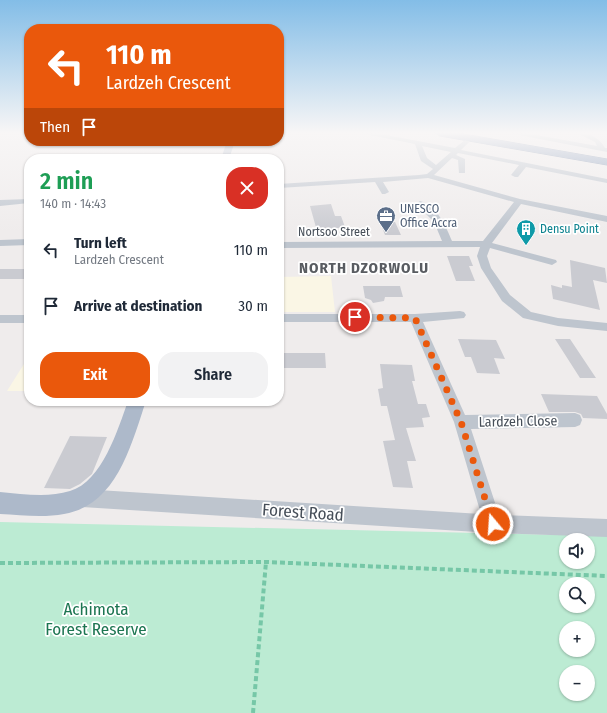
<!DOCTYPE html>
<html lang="en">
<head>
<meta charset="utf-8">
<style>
	:root { --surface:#fff; --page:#f2f2f3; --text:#1f2937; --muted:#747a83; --accent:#ea580c }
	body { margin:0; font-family:"Fira Sans Condensed",sans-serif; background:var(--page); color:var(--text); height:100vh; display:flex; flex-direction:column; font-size:15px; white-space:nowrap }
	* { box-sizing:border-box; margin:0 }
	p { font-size:13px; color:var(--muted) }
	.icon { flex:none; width:22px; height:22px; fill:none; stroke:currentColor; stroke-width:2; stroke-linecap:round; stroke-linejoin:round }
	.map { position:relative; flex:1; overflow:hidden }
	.panel { position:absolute; left:24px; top:154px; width:260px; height:252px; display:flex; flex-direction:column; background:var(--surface); border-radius:16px; box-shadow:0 1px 3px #0004 }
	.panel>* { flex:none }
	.hud { position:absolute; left:24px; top:24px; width:260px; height:122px; border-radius:16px; box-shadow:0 1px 3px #0004; background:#ea580c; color:#fff; overflow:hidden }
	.buttons { position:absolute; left:559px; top:533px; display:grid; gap:8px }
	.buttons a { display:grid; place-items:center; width:36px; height:36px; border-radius:50%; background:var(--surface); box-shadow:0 1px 3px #0004; font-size:20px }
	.pin { position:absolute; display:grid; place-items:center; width:34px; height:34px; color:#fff; margin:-17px; border:2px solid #fff; border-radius:50%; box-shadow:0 1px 4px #0007 }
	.me { position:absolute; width:44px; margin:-22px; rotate:342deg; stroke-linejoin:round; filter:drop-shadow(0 0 3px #0008) }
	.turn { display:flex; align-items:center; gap:14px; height:84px; padding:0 16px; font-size:18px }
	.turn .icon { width:52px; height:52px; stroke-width:2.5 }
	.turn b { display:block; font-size:28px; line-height:34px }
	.then { display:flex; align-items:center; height:38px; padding:0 16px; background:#0003; gap:8px; font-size:15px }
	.round { display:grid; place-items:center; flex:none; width:42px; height:42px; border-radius:16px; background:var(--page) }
	.head { display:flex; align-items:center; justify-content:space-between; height:68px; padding:0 16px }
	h1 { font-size:24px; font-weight:600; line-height:30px; color:#1e9e55 }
	.cta { display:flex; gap:8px; margin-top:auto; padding:8px 16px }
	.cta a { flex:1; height:46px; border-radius:16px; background:var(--accent); color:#fff; font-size:16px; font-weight:600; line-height:46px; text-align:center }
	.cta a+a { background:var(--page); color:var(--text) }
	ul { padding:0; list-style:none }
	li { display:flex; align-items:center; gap:12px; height:56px; padding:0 16px }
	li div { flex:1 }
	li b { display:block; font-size:15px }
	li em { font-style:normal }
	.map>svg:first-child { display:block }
	.commercial { fill:#faf6e5 }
	.green { fill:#bcebd3; fill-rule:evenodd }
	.building { fill:#cacbd1 }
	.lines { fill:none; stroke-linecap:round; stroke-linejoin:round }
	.highway-casing { stroke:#7285a4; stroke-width:1 }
	.path { stroke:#76c7a7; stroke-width:4; stroke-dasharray:5 3; stroke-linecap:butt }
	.minor { fill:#bec5ce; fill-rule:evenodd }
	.major { fill:#adb9ca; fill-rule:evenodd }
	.highway { fill:#869ab9; fill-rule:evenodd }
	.route { stroke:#ea580c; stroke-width:7; stroke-dasharray:0 12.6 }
	.labels { text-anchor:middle; stroke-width:3.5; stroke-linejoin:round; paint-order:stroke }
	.far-service-label { font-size:12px; fill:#4e5e75; stroke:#fff; text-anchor:start }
	.far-culture-label { font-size:12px; fill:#0d838f; stroke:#fff; text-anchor:start }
	.far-street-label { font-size:12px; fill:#464e58; stroke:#fff }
	.street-label { font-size:14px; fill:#464e58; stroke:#fff }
	.far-district-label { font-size:15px; font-weight:bold; letter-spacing:1px; fill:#595c61; stroke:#fff }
	.near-street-label { font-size:17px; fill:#464e58; stroke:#fff }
	.near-park-label { font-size:17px; fill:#1c7551; stroke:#fff }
</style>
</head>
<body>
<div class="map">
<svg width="607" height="713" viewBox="0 0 607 713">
	<rect width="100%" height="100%" fill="#efecec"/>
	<path class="commercial" d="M331,276L335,312H279V277Z
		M29,356V391H7Z"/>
	<path class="green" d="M0,522L607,536V713H0ZM566,540H588V562H566ZM566,584H588V606H566ZM566,628H588V650H566ZM566,672H588V694H566Z"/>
	<path class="building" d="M331,204L335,216H341L345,227L317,231L310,206Z
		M380,222H395L401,235H385Z
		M447,256H469L473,266H469L475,281H456Z
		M570,260L605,268L607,283L593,280L600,310L553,299L551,285L562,288V285L572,287Z
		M0,269H29V279H0Z
		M363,286H400L403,297H385L384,301L373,303L371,300L365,298Z
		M458,339L496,340L505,359L494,358L500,374L477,373L471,357H465Z
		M555,339H570L596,378H580Z
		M283,353H325L326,368H282Z
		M380,364L412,365L415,381H412L418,404H426L430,417L422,418L424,427L406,428L416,461H407L413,488L393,487L383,441L395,440L387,406H381L378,389L383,388Z
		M541,394L597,396L607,414V419L583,418L581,414L575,412H549Z
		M70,436L107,437L92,474L80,484L70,489L44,488Z"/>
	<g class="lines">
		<g class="highway-casing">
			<path id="highway" d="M436,133H458L607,159V165L440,136Z"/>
		</g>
		<path class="path" d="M0,563L266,562L607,576
			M253,713L266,562"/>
		<path class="minor" d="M360,133H375L455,148L470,136L473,138L461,150L607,179V183L526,167L518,177H515L511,175L519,165L458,153L456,155L465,159V173H459L458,160L452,158L434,175L520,199L607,216V222L521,204L492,243L556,260L557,262L552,265L490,248L487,256L491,268L510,295L531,312L558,318L607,323V331L558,326L523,318L502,301L481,268L477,256L480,247L279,248V242L442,241L434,222L416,204L420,201C437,206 446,226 452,241H483L514,202L428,178L383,182L389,192L385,194H382L375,182L279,188V184L419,175L427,174L433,169L421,161L415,144ZM422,146L451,152L436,165L427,158Z
			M509,133H525L597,146L595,142L577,133C589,133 599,137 605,148H607V152Z
			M29,199V203L0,206V200Z
			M29,239V245L0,246V240Z
			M460,311L464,312L466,315L464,318L423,322L465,415L575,413L580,415L582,420L580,425L575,427L471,429L499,515L607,519V537L493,533L82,507L76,504L73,498L76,492L82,489L481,514L454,422L411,322H279V314H415Z
			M0,315H29V323H0Z"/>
		<path class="major" d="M227,141H235L229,159H221Z
			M128,401H146C131,445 117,505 64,514C43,518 21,515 0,514V492C23,494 48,498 70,491C102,482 118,429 128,401Z"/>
		<use href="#highway" class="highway"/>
	</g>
	<linearGradient id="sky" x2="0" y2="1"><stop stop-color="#83bde7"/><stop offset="0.57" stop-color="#f8f6f6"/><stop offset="1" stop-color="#f8f6f6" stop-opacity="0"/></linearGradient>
	<rect width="607" height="233" fill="url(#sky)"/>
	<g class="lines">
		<path class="route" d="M355,317L415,318L461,422L493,524"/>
	</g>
	<defs>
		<g id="office-pin" transform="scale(1)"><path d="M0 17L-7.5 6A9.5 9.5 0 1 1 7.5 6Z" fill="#5c6f8a" stroke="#fff"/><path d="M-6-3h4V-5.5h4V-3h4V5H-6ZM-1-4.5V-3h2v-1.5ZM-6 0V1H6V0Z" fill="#fff"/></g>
		<g id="building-pin" transform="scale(1)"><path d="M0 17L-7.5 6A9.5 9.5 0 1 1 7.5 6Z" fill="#0f9aa8" stroke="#fff"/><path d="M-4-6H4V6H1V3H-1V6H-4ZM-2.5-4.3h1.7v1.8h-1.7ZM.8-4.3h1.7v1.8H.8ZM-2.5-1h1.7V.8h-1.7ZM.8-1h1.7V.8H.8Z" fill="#fff"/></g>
	</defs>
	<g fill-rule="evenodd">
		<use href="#office-pin" x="386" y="216"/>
		<use href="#building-pin" x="526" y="229"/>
	</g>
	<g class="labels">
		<g class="far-service-label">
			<text x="400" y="213">UNESCO<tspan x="400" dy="14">Office Accra</tspan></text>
		</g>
		<g class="far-culture-label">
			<text x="540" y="233">Densu Point</text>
		</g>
		<g class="far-street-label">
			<text x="334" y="236">Nortsoo Street</text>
		</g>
		<g class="street-label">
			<text transform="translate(518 421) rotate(-1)" y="5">Lardzeh Close</text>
		</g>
		<g class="far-district-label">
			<text x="364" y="273">NORTH DZORWOLU</text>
		</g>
		<g class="near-street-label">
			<text transform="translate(303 512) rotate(4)" y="6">Forest Road</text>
		</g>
		<g class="near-park-label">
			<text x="96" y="615">Achimota<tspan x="96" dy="20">Forest Reserve</tspan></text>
		</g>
	</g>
</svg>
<div class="buttons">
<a><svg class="icon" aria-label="sound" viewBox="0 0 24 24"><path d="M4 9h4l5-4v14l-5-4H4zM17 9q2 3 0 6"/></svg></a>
<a><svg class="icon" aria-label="search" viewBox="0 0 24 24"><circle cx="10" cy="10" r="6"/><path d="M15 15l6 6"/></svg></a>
<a>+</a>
<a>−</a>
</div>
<div class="pin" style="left:355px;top:317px;background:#d93025"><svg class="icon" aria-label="arrive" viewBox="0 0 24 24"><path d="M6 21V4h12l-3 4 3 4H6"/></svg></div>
<svg class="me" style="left:493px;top:524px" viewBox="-20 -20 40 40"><circle r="17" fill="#ea580c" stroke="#fff" stroke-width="3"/><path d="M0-11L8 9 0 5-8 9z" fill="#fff"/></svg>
<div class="hud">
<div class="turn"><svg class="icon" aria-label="left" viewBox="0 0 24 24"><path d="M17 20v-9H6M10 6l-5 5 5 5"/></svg><div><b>110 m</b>Lardzeh Crescent</div></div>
<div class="then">Then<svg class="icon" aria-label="arrive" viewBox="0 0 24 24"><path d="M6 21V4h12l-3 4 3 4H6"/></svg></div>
</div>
<section class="panel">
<div class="head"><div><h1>2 min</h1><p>140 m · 14:43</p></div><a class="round" style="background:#d93025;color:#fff"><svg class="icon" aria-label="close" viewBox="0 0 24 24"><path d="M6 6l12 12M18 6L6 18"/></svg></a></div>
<ul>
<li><svg class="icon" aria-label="left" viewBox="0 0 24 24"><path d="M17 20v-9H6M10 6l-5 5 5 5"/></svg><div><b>Turn left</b><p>Lardzeh Crescent</p></div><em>110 m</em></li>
<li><svg class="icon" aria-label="arrive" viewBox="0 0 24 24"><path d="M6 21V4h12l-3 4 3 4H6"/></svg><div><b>Arrive at destination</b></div><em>30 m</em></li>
</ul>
<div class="cta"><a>Exit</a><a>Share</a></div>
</section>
</div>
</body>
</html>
